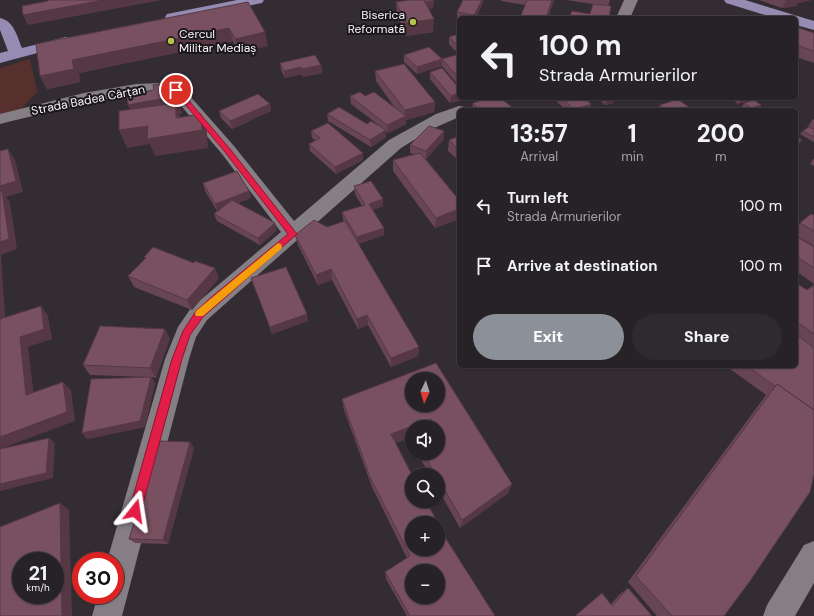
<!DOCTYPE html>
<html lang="en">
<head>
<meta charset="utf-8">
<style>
	:root { --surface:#262226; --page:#2e2a2e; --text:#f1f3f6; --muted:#a4a4a7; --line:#423f43; --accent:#8c9099 }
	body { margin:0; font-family:"DM Sans",sans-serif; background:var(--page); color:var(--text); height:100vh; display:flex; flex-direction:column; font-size:15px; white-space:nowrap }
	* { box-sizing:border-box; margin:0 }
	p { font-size:13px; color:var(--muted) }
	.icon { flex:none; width:22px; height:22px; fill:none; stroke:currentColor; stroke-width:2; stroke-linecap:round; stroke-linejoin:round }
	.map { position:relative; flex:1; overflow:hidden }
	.sheet { position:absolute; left:457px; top:108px; width:341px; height:260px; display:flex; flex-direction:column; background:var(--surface); border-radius:6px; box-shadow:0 1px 3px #0004,0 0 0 1px var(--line) }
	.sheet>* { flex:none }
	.hud { position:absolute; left:457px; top:16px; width:341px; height:84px; border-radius:6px; box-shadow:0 1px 3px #0004,0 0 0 1px var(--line); background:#262226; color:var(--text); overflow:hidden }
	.needle { width:26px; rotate:184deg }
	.fabs { position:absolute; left:405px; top:372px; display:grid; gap:8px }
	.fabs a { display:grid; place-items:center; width:40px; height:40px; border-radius:50%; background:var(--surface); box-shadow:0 1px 3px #0004,0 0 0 1px var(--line); font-size:20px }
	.speed { position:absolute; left:12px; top:552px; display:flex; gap:8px; font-size:20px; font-weight:700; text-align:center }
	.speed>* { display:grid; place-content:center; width:52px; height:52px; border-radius:50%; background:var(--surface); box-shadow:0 1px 3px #0004,0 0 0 1px var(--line); line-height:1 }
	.speed small { font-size:10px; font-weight:400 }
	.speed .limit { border:6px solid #d22; background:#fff; color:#111 }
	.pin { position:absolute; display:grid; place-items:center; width:34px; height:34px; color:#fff; margin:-17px; border:2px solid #fff; border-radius:50%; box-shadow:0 1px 4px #0007 }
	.me { position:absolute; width:44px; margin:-22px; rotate:15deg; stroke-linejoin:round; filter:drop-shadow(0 0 3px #0008) }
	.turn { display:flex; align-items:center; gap:14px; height:84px; padding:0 16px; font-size:18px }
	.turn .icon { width:52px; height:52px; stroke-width:2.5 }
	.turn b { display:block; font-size:28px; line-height:34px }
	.eta { display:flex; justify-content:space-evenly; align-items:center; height:68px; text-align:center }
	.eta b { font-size:24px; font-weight:800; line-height:28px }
	.action { display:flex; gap:8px; margin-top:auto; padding:8px 16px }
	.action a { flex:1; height:46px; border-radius:24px; background:var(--accent); color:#fff; font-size:16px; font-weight:800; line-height:46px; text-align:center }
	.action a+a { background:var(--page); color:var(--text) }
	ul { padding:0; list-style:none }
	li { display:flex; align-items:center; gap:12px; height:60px; padding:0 16px }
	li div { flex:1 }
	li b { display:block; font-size:15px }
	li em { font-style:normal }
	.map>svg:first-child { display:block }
	.green { fill:#57302d }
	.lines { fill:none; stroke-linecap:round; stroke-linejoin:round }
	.minor { fill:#857f85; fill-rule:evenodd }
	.major { fill:#968bb3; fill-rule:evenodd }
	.wall { fill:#684553 }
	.shaded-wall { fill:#553843 }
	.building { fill:#795060; stroke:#553843; fill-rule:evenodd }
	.route { fill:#e11d48; stroke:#92132f }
	.slow { fill:#f59e0b }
	.poi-dot { fill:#b4c24a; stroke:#191719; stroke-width:1.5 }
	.labels { text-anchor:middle; stroke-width:4; stroke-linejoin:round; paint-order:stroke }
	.far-poi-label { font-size:12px; fill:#f7f3f7; stroke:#191719; text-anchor:end }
	.far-street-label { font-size:12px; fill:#f7f3f7; stroke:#191719 }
</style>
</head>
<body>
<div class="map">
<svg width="814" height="616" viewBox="0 0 814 616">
	<rect width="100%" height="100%" fill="#332d33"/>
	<path class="green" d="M30,59L37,92L19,111L0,116V68Z"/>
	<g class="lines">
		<path class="minor" d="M624,0H638L630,18H616Z
			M160,83L182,87L234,146L294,221L389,140L436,114L459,106L465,107L467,110H459V117L432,129L401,148L207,320L196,337L189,359L122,616H92L98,595H115V561H107L165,359L178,327L191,308L281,232L222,154L171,94C150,90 130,95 110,98C73,105 37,115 0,124V114L84,93L136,84Z
			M814,541V583L795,616H763L767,605L804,545Z"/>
		<path class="major" d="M237,0H264L262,3L172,21L167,20L165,17L167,14Z
			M724,0H745L814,21V30L796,25V18H775L726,3Z
			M0,18C14,21 17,36 22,48L66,37L71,38L73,41L71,44L0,63V53L8,51L0,30Z"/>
	</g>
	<path class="wall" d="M484,0L476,18H459V20L457,19V12Z
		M501,0H554L548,18L525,5L501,1Z
		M566,0H610L608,6L590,14L593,4Z
		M759,0H811L798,3L796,6L782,8Z
		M248,2L268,46L238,52L233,41L79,73L80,82L47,89L40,76Z
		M396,2L433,8L428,9L433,32L406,36L397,14Z
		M796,27L814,33V63L796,57Z
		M459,34V55L449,44V37Z
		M404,55L442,59L459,58V86L442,66L417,74L404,62Z
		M280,63L321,65L322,73L303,77L302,74L285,78L281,70Z
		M375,71L435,102L434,112L406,120V124L388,133L386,131V137L371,147L328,121L327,114L380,126L351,104L350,96L395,108L376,81Z
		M430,72L459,98H462V100L450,103L430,79Z
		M553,98H584L591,104L589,110H566Z
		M589,98H615L613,103L605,105L599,99L593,101Z
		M731,98H750L748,101L738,104Z
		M473,103L515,110H472Z
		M744,103L761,105L759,109L754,110H747L742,107Z
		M270,104L271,111L232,129L221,118L219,111Z
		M660,105L691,109L690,110H659L658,109Z
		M814,119V142L800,134L803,131L807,128L812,120Z
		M311,131L363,160L336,174L310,151L309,144L315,140L312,138Z
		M459,136V161L448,151L449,140Z
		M444,139L426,159L459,200V219L435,228L393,171V160L414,154L410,153V145Z
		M814,158V166L810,164Z
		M203,183L249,191L251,198L238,203L277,230L260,245L217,221L214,214L217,211L205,191Z
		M354,186L383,206L373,210L384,235L358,244L419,347L418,356L391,367L368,325L358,329L332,280L318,285L298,245L295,235L327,227L344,222L343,219L342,212L362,206L355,194Z
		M814,215V246L796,235V228L800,223Z
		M796,236L814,247V284L796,271Z
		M144,257L219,278L192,310L134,287L128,276L145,259Z
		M251,278L308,321L272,334Z
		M796,283L807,290L814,285V474L724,616H657L628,582L766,395L726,366H796Z
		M170,338L156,378L151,377L155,383L145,427L87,439L82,433L147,377L90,375L83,365Z
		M436,363L512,484L508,493L460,528L438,489V475H430L417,453H438V427H412V437L395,443L443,534L495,616H407L386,579L385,572L407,558L372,487L344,410L342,399Z
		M190,442L194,448L168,544L135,543L129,539Z
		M628,588L652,616H575L611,604L620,594Z"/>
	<path class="shaded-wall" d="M103,0H162L28,25L23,15Z
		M482,0H484L476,18H474V15Z
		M552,0H554L548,18H546Z
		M786,0H811L798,3L796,6L782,8Z
		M434,1L433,8L419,10V3Z
		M434,19L433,32L406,36V23Z
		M229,28L233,41L79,73L80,82L47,89L40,76L72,60Z
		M265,32L268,46L238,52L235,39Z
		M442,59V66L417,74V67Z
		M321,65L322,73L303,77L302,69Z
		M301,67L302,74L285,78L284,71Z
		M173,82L179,99L182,114H179L182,121L201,114L207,132L208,148L155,156L150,144L127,148L119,130L148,126L182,133L135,122L128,105Z
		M459,93V98H462V100L450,103L451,96Z
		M594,98H600L599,99L593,101Z
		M607,98H615L613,103L605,105Z
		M747,98H750L748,101L738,104L740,100Z
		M435,102L434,112L406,120V124L388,133L387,125L405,117V110Z
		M270,104L271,111L232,129L230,121Z
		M591,104L589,110H574V109Z
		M761,105L759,109L754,110H750L751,108Z
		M386,130V137L371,147L370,140Z
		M444,131V139L426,159V151Z
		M802,140L799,144L796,146V144Z
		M8,149L15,160L23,192L6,197L10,202L17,249L1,255L6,330L0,332V186Z
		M363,153V160L336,174L335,167Z
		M249,191L251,198L217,211L215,204Z
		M383,199V206L369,211V204Z
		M459,209V219L435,228L436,218Z
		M275,223L277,230L260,245L258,238Z
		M384,228V235L357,244V237Z
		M215,268L219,278L192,310L187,300Z
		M331,269L332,280L318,285L316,275Z
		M41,306L48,316L52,339L28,347L35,404L26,395L20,337Z
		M307,314L308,321L272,334L270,327Z
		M367,315L368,325L358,329L357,319Z
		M165,329L170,338L156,378L150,368Z
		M419,347L418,356L391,367V358Z
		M151,377L155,383L145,427L87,439L82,433Z
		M63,382L71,390L75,421L0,449V437Z
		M431,419V427H412V437L391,444V434Z
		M49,438L55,443L53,478L0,491V484Z
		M190,442L194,448L168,544L163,540Z
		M512,484L508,493L460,528L462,520Z
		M60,503L69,510L72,616H62Z"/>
	<path class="building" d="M47,0H104L23,15L22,6L48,1Z
		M410,0H424L434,19L406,23L396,2Z
		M424,0H433L434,1L425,2Z
		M463,0H482L474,15L457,12Z
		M527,0H552L546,18H520Z
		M248,2L265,32L235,39L229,28L72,60L74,69L40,76L36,44Z
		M593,4L611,6L609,18H569L572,11L590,14Z
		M633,16L645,18H632Z
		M796,27L814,33V51L796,45Z
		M459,34V47L449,37Z
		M429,47L442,59L417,67L404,55Z
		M315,55L321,65L302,69L301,67L284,71L280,63Z
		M456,55L459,58V78L442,59Z
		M404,64L435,102L405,110L375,71Z
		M442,68L459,88V93L451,96L430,72Z
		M173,82L176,96L128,105L127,95L154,90L153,85Z
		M360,92L365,96L374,92L406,116L387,125L350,96Z
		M258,94L270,104L230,121L219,111Z
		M487,98H501L515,110H480L473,103Z
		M562,98H584L591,104L574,109Z
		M737,98H747L740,100Z
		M678,99L691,109L689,110H665L660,105Z
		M754,100L761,105L751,108L744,103Z
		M176,103V118L201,114L202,130L147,139L148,126L119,130V111Z
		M339,107L367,124L371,121L386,130L370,140L327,114Z
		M782,108L786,110H777Z
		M328,123L363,153L335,167L309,144L320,138L311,131Z
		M429,126L444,131L426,151L410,145Z
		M809,127L814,129V137L803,131Z
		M459,136V150L449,140Z
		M796,137L802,140L796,144Z
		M8,149L16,181L0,186V151Z
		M420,153L459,200V209L436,218L393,160Z
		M237,171L249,191L215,204L203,183Z
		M371,181L383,199L369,204L384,228L357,237L342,212L365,205L354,186Z
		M2,191L9,239L0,242V192Z
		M232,200L275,223L258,238L214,214Z
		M811,214L814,215V231L800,223Z
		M314,220L327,227L345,221L419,347L391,358L367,315L357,319L331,269L316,275L295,235Z
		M796,236L814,247V268L796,256Z
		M153,247L194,263L195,261L215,268L187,300L128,276L146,258L144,257Z
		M286,267L307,314L270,327L251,278Z
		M796,283L807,290L814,285V334L796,321Z
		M41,306L44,329L20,337L26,395L63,382L67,412L0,437V319Z
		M100,326L165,329L150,368L83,365Z
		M796,334L814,348V410L777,384L775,386L747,366H796Z
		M436,363L512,484L462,520L438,478V475H436L423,453H438V427H435L431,419L391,434L412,475V501H426L438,523H412V549H438V524L443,534L495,616H410L385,572L410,556L370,477L342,399ZM412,379H438V405H412ZM412,571H438V597H412Z
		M151,377L140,421L82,433L91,379Z
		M777,384L814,410V474L810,492L750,581L724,616H672L636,576Z
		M49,438L46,473L0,484V449Z
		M160,441L190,442L163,540L129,539Z
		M60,503L62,616H0V527ZM21,561H55V595H21Z
		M628,588L652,616H575L602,593L612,606Z"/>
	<path class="route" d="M174,88H178L230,149L297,234L203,317L190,335L182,359L141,511L139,515L135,517L131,515L129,511L172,359L183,331L196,311L214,295L288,234L225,152L174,91Z"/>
	<path class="slow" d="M278,243L281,244L282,247L281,249L203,316H196L195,314L196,311Z"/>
	<g class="poi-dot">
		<circle cx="413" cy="22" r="4"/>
		<circle cx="171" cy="41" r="4"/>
	</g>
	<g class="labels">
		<g class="far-poi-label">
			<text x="405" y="19">Biserica<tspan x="405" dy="14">Reformată</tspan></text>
			<text x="179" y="38" text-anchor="start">Cercul<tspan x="179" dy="14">Militar Mediaș</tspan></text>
		</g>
		<g class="far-street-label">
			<text transform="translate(88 100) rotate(-11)" y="4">Strada Badea Cârțan</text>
		</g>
	</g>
</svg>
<div class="fabs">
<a><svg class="needle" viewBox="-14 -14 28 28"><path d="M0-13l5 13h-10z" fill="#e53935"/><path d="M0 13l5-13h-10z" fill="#a4a4a7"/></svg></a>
<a><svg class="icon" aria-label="sound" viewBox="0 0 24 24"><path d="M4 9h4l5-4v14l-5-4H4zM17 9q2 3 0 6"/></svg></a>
<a><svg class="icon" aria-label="search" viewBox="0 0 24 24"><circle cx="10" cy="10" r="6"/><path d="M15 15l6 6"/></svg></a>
<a>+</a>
<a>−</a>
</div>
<div class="speed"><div>21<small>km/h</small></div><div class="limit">30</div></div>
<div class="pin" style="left:176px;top:90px;background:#d93025"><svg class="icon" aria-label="arrive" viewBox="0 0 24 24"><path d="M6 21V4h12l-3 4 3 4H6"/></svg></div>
<svg class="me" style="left:135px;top:511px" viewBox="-20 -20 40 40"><path d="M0-17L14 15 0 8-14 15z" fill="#e11d48" stroke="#fff" stroke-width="4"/></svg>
<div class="hud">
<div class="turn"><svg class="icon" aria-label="left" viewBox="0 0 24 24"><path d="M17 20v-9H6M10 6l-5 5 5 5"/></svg><div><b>100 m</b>Strada Armurierilor</div></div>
</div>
<section class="sheet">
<div class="eta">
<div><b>13:57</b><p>Arrival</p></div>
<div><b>1</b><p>min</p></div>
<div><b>200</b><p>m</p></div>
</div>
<ul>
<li><svg class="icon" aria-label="left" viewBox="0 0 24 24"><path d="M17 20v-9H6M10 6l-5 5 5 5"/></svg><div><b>Turn left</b><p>Strada Armurierilor</p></div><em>100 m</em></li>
<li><svg class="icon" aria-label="arrive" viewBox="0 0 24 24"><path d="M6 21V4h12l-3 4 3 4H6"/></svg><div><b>Arrive at destination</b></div><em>100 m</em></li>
</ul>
<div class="action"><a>Exit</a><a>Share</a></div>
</section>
</div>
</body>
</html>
